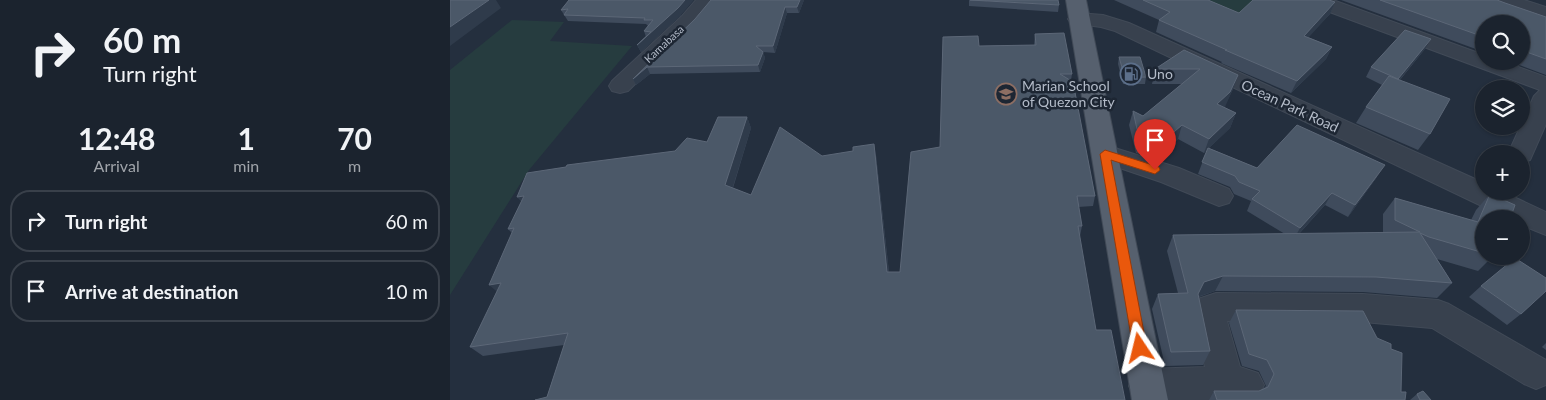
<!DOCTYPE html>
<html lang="en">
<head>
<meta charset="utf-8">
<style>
	:root { --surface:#1b232e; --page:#242b36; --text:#f1f3f6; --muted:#a0a4aa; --line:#39404a }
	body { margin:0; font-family:Lato,sans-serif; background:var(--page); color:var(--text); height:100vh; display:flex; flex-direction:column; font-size:19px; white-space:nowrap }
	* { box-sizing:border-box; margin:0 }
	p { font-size:16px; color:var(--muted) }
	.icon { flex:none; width:28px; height:28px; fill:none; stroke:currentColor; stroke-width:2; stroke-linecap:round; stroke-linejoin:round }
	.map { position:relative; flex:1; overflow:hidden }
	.drawer { display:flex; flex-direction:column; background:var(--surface); width:450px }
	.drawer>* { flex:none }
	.hud { background:#1b232e; color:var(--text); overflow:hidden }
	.buttons { position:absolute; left:1025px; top:15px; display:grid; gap:10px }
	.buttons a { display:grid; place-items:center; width:55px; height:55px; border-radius:50%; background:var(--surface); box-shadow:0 1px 4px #0004,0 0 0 1px var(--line); font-size:25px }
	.pin { position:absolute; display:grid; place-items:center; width:42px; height:42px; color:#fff; margin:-51px -21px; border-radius:50% 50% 50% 0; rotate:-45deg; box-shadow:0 0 5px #0007 }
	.pin .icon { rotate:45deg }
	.me { position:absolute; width:55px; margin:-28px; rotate:350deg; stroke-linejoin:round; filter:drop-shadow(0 0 4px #0008) }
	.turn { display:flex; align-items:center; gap:18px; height:105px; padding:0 20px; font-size:22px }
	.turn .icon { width:65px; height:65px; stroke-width:2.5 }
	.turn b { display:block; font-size:35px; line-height:42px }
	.eta { display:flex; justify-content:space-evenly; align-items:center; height:85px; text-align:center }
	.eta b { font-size:30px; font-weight:700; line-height:35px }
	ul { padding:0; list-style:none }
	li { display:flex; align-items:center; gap:15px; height:62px; margin:0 10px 8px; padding:0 10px; border:2px solid var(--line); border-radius:20px }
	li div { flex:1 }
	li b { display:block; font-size:19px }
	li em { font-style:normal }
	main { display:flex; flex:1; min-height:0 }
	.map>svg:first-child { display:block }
	.green { fill:#263c3f }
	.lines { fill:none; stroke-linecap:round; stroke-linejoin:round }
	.minor-casing { stroke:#414a57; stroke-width:2 }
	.major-casing { stroke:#414a57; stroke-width:2 }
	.minor { fill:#38414e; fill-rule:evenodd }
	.major { fill:#56606e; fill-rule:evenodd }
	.wall { fill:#3f4b5c }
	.shaded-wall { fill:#2f3b4b }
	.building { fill:#4b5868; stroke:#5c6777 }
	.route { fill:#ea580c; stroke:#983908 }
	.labels { text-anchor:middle; stroke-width:5; stroke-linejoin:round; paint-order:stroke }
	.far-street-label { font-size:11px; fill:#b4bcc9; stroke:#1d2633 }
	.poi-label { font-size:14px; fill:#b4bcc9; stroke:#1d2633; text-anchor:start }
	.street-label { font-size:14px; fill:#b4bcc9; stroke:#1d2633 }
</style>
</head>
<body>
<main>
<section class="drawer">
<div class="hud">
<div class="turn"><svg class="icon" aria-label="right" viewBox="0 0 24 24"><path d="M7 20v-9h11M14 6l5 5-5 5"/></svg><div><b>60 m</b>Turn right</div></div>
</div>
<div class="eta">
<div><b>12:48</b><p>Arrival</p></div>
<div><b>1</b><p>min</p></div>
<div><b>70</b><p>m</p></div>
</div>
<ul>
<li><svg class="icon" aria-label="right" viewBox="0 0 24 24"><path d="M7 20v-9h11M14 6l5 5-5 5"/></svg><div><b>Turn right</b></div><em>60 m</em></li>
<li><svg class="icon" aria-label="arrive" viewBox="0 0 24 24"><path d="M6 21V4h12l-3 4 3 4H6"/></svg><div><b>Arrive at destination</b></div><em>10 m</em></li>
</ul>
</section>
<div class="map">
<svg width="1096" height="400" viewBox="0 0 1096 400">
	<rect width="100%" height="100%" fill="#242f3e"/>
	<path class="green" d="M752,0H809L782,22Z
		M62,20L114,22L100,41L182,46L79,170L0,295V70Z"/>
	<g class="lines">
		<g class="minor-casing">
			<path id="minor" d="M246,0H266L246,24L178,91L170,93L162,91L159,86L162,81L232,16Z
				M855,0H883L1034,55V61H1052L1096,77V124L1080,160L1071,163V154H1058L1084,96L1090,90L858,4Z
				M1044,0H1074L1096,7V19L1047,4Z
				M628,13L653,15L679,23L1034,183V191H1051L1096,212V235L1071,225V219H1059L665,31L651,27L621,23L618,19L621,15Z
				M655,145L729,168L779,189L783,196L779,203L769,206L711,182L646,160L642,154L646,148Z
				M766,293L913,294L988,300L999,304L1096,360V385L1086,389L1074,384L982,328L913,322L777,321L790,367L808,373L814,385L808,397L800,400H690L685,398L679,386L685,374L697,369L755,367L743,316V309L748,299Z"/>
		</g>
		<g class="major-casing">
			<path id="major" d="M616,0H636L718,400H682Z"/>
		</g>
		<use href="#minor" class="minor"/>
		<use href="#major" class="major"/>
	</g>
	<path class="wall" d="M119,0L231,15L191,52L187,45L196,37L194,31L198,26L196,24L118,21L111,10Z
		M261,0H354L349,13H337L325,53L313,52L315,58L310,72L200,74L186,85L183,79L245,19Z
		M519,0L609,5L608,12L519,6Z
		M664,0H758L789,13L885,2L880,14L858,37L882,47L876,59L841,93L771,63L772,62L706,32L709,20Z
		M891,0H1047L1096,17V75L1059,61H1071V24H1034V52Z
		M585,34L622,74L621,80L645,196L643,206L628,207L632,226L630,236L97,397L114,345L33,356L20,347L47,292L62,233L58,229L225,151L257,142L297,117L301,128L283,188L301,195L372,156L426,155L439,272H450L490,147L529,46L584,45Z
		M975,49L950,80L980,134L968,150L906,123L916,107L932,85L916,77L921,67Z
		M734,50L788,75L783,89L774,107L786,113L780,128L759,148L807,168L927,177L898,217L875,205L849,234L933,233V214L945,198L1021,220L1026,210L1040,194L1034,219V256H1043L1028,271L987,259L1002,283L987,298L913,292L765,291L749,297L760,351L753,365L715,366L702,309L708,294L728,293L717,251L723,235L835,234L797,211L801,201L784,194L780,187L748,174L757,150L754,153L728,139L706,159L686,153L679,125L683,111L693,116L732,84H702L705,69Z
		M669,57L696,77L695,84H673L668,64Z
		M1031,286L1071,314L1057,325L1019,297Z
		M786,310L927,338L941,349L951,392L955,400H759L764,391H809L814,388L816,386L809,371L792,366L779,323Z
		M1096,343V350L1092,347Z
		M967,394L981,400H960Z"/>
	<path class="shaded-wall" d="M39,0H46L51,8L0,46V27Z
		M235,0H244L231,15L191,52L187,45Z
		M350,0H354L349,13L347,7Z
		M885,2L880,14L849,48L854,36Z
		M335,7L337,13L325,53L323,46Z
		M981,39L975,49L942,89L948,79Z
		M882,47L876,59L841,93L847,81Z
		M313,52L315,58L310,72L308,65Z
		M197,67L200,74L186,85L183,79Z
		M788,75L783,89L775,107L762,118L767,104Z
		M786,113L780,128L754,153L759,139Z
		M297,117L301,128L280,196L275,185Z
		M732,125L728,139L706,159L710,144Z
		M424,144L426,155L440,282L437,272Z
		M935,165L927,177L898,217L905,205Z
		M882,193L875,205L844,239L850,228Z
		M74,196L77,208L67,197Z
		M773,276L765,291L747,297L748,294L754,282Z
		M51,283V295L39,285Z"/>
	<path class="building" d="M0,0H39L0,27Z
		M119,0H235L228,8L187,45L201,32L194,31L203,20H194L195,18L114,15L118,9L111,10Z
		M261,0H350L347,7H335L323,46H306L313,52L308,65L197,67L183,79L245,19Z
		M520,0H608L609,5Z
		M693,0H758L789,13L803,0H879L885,2L854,36L882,47L847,81L775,50H777L709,20L720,12Z
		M930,0H1047L1055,3L1096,17V59L1071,50V24H1034V37Z
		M955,30L981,39L948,79L921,67Z
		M614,33L622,74H610L623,82L645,196H627L632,226H628L646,330H661L675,400H85L97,397L118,333L20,347L51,283L39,285L64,228L58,229L74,196L67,197L77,173L116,167L117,165L225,151L237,138L257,142L268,117H297L275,185L301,195L330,127L372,156L403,151V147L424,144L437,272H450L461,152L490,147L493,37L528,36L529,46L586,45L585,34Z
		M734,50L788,75L780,92L767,104L786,113L759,139L732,125L710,144L689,138L683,111L693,116L750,69H705Z
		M669,57H690L696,77L675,78Z
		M939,76L1000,99L980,134L916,107Z
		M847,125L935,165L905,205L882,193L850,228L802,199L810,191L789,182L785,176L752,162L758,148L807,168Z
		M1040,194L1065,205L1060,219H1034V253L979,237L970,233L1002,283L926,277L773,276L754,282L748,294L760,351L721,352L708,294L738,293L723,235L970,232L945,220V198L1028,222Z
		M1065,258L1096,278V291L1071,314L1031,286Z
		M786,310L913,311L927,338L941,344V349L952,353L951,392H956L955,400H767L764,391H809L818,387L824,374L817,360L799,354Z
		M973,391L981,400H970L967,394Z"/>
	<path class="route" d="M655,150L709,167L710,170L705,174L661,160L697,348L695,352L690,354L685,352L683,348L650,154Z"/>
	<defs>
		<g id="fuel-ring" transform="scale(1.125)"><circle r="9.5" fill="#1d2633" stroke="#5c6f8a" stroke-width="1.5"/><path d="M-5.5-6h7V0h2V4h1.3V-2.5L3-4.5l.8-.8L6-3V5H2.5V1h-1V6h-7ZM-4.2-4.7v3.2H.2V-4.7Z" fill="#5c6f8a"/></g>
		<g id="school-ring" transform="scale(1.125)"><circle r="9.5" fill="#1d2633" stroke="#8d6e63" stroke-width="1.5"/><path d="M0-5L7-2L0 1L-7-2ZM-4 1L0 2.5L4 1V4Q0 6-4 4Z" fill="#8d6e63"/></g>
	</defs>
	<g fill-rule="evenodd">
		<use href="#fuel-ring" x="681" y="74"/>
		<use href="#school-ring" x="556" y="94"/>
	</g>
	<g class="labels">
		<g class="far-street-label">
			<text transform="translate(214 44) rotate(-43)" y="4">Kamabasa</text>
		</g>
		<g class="poi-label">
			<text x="697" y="79">Uno</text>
			<text x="572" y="91">Marian School<tspan x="572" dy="16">of Quezon City</tspan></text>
		</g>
		<g class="street-label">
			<text transform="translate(840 106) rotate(25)" y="5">Ocean Park Road</text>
		</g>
	</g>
</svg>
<div class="buttons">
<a><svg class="icon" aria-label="search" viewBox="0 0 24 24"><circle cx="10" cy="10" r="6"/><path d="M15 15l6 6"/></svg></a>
<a><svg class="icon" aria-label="layers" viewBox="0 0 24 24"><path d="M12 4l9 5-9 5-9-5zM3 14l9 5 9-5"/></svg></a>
<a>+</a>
<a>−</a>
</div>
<div class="pin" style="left:705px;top:170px;background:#d93025"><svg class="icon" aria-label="arrive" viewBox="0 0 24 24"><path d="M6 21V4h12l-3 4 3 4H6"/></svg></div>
<svg class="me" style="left:690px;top:348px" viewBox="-20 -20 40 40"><path d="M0-17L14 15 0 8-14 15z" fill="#ea580c" stroke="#fff" stroke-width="4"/></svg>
</div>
</main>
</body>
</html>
